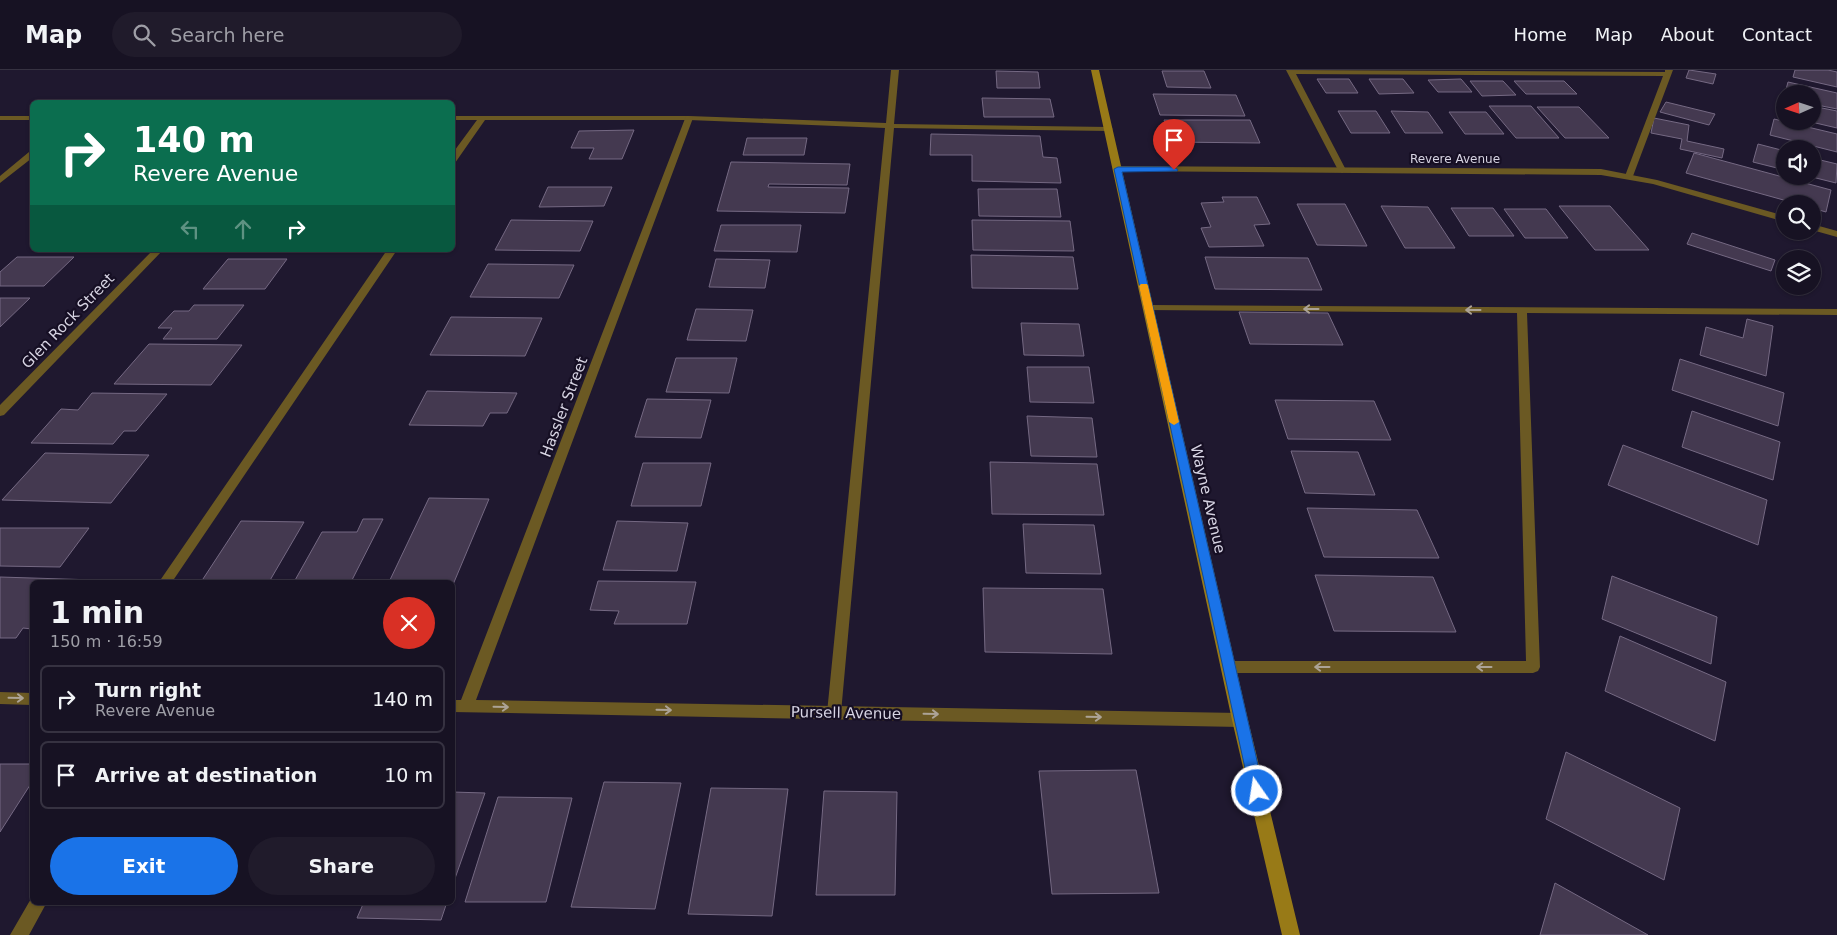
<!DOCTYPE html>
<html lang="en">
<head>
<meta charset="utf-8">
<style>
	:root { --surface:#171223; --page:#201b2b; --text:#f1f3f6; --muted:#9e9ea6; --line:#363241; --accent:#1a73e8 }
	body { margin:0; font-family:"DejaVu Sans",sans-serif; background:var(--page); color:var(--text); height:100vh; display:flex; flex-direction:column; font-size:19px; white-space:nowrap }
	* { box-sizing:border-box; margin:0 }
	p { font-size:16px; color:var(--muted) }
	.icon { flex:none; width:28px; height:28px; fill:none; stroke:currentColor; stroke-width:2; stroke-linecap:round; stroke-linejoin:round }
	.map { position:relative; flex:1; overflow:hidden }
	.side { position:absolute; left:30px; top:510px; width:425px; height:325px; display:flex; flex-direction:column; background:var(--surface); border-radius:8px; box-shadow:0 1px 4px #0004,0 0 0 1px var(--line) }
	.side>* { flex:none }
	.guide { position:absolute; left:30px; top:30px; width:425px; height:152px; border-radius:8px; box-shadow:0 1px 4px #0004,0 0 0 1px var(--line); background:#0b6e4f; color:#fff; overflow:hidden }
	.needle { width:32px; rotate:267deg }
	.buttons { position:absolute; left:1776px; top:15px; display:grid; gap:10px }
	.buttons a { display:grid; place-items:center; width:45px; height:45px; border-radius:50%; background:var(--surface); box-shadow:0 1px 4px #0004,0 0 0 1px var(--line); font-size:25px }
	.pin { position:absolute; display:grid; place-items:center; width:42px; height:42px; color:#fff; margin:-51px -21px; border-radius:50% 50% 50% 0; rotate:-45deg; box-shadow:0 0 5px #0007 }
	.pin .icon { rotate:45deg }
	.me { position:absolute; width:55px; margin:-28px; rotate:347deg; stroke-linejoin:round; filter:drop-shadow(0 0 4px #0008) }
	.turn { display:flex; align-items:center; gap:18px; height:105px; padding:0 20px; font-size:22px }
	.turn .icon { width:65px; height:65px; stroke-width:2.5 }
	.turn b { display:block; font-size:35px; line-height:42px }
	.lanes { display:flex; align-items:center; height:48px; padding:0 20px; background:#0003; justify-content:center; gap:25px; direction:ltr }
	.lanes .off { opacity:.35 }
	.round { display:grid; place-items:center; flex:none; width:52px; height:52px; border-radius:26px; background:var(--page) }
	.headline { display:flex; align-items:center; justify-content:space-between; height:85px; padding:0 20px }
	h1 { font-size:30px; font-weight:700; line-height:38px }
	.cta { display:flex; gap:10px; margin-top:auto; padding:10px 20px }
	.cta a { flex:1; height:58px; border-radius:30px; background:var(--accent); color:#fff; font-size:20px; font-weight:700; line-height:58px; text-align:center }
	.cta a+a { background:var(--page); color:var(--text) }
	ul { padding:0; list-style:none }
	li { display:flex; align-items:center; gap:15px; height:68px; margin:0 10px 8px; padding:0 10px; border:2px solid var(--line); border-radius:8px }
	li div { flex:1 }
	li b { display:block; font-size:19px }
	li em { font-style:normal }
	header { display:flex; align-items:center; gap:30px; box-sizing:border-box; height:70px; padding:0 25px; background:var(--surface); border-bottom:1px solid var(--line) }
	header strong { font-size:24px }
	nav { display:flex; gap:28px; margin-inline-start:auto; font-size:18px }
	.search { width:350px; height:45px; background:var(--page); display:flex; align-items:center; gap:12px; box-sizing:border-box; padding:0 18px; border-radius:28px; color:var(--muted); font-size:19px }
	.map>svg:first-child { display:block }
	.building { fill:#443950; stroke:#756983 }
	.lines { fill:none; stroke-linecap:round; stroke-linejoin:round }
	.service { fill:#6b5923; fill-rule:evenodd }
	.minor { fill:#6b5923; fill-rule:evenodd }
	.secondary { fill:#987a17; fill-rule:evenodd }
	.oneway { stroke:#aca396 }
	.route { fill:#1a73e8; stroke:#114b97 }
	.slow { fill:#f59e0b }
	.labels { text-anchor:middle; stroke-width:4.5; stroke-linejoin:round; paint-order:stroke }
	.far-street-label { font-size:12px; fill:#d7d4e3; stroke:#160f24 }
	.street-label { font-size:15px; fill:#d7d4e3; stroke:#160f24 }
</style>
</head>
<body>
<header>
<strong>Map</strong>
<div class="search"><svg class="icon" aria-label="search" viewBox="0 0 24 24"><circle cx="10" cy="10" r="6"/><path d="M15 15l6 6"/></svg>Search here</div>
<nav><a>Home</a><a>Map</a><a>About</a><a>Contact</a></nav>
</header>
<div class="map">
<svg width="1837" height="865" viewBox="0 0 1837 865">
	<rect width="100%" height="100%" fill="#1f182f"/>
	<path class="building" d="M1689,0L1716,4L1713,14L1686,8Z
		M1795,0H1828L1837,2V17L1793,7Z
		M996,1L1038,2L1040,18H997Z
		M1162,1H1204L1211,18L1167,17Z
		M1317,9H1349L1358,23H1326Z
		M1369,9H1403L1414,23L1379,24Z
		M1461,9L1472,22H1438L1428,10Z
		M1470,11H1503L1516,25L1482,26Z
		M1514,11H1564L1577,24H1526Z
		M1788,12L1837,23V39L1812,34V24H1785L1784,27Z
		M1153,24L1236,25L1245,46L1160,45Z
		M982,28L1050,29L1054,47H984Z
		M1782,29L1785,30V46L1778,44Z
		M1666,32L1715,44L1709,55L1660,42Z
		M1489,36H1531L1559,68H1516Z
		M1812,36L1837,41V58L1807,51H1812Z
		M1537,37H1579L1609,68H1565Z
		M1338,41H1376L1390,63H1351Z
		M1391,41L1428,42L1443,63H1405Z
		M1449,42H1486L1504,64H1465Z
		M1654,48L1689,55L1687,71L1724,79L1722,88L1680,79L1682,69L1651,63Z
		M1774,49L1837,64V82L1770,65Z
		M1164,50H1250L1260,73L1172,72Z
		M634,60L622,89H589L594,78H571L579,61Z
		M931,64L1040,66L1043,87L1057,88L1061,113L972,111V85H930Z
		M747,68H807L804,85H743Z
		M1758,74L1785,81V100L1753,92Z
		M1694,83L1831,120L1826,142L1812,138V134H1798L1686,103Z
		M1812,88L1837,94L1836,113L1808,106H1812Z
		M731,92L850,94L847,115L769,114L768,117L849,118L845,143L717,141Z
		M548,117H612L604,136L539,137Z
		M978,119H1057L1061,147L979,146Z
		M1222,127H1257L1270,154L1254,155L1264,176L1209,177L1201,158L1211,157L1201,133L1224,132Z
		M1297,134H1345L1367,176L1317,175Z
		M1381,136L1428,137L1455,178H1405Z
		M1559,136H1610L1649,180H1595Z
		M1451,138H1493L1514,166H1469Z
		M1504,139H1546L1568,168H1525Z
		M511,150L593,151L580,181L495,180Z
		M972,150L1070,151L1074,181L973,180Z
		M721,155H801L797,182L714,181Z
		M1692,163L1775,190L1771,201L1687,174Z
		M971,185L1073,187L1078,219L972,218Z
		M17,187H74L44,216H0V202Z
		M1205,187L1308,188L1322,220L1215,219Z
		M228,189H287L265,219H203Z
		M716,189L770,190L765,218L709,217Z
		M488,194L574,195L559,228L470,227Z
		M0,228H30L0,257Z
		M194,235H244L217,269H163L172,258H158L174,241H189Z
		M696,239L753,240L746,271L687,270Z
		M1239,242L1328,243L1343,275L1250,274Z
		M451,247L542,248L525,286L430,285Z
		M1747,249L1773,256L1766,306L1700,285L1706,257L1743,268Z
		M1021,253L1079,254L1084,286L1024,285Z
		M149,274L242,275L211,315L114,314Z
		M676,288H737L729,323L666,322Z
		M1680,289L1784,323L1778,356L1672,320Z
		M1027,297H1089L1094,333L1030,332Z
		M427,321L517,323L507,343H490L483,356L409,355Z
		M92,323L167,324L136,361H124L113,374L31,373L61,339L78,340Z
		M647,329L711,330L701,368L635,367Z
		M1275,330L1374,331L1391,370L1288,369Z
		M1692,341L1780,372L1773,410L1682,377Z
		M1027,346L1092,348L1097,387L1031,386Z
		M1623,375L1767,430L1758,475L1608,415Z
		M1291,381L1358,382L1375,425L1305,423Z
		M45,383L149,385L111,433L2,430Z
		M990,392L1097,394L1104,445L992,444Z
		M643,393H711L701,436H631Z
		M429,428L489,429L452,517V512H389Z
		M1307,438L1417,440L1439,488L1324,487Z
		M363,449H383L351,512H294L322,462H357Z
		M241,451L304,452L269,512H201Z
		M617,451L688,453L677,501L603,500Z
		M1023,454L1094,455L1101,504L1026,503Z
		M0,458H89L60,497L0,496Z
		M1315,505L1433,507L1456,562L1334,561Z
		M1612,506L1717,547L1711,594L1602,549Z
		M0,507L95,510L94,512H32V559L23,558L16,568H0Z
		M598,511L696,512L687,554H614L619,541L590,540Z
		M983,518L1103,519L1112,584L985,582Z
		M1620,566L1726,612L1715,671L1605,621Z
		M1566,682L1680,738L1664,810L1546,749Z
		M0,694H32V712L0,762Z
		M1136,700L1159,823L1052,824L1039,701Z
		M604,712L681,713L655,839L571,837Z
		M711,718L788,719L772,846L688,844Z
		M824,721L897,722L895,825H816Z
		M452,722L485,723L452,817Z
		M498,727L572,728L546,832H465Z
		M1555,813L1648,865H1540Z
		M364,832H447L441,850L357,848Z"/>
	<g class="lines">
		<path class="service" d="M891,0H899L894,54L1109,57L1113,59L1109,61L894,58L841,643L839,648L834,650L829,648L827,643L885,58L689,50H485L455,93H452V84L477,50H452V46H689L886,53Z
			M1286,0L1665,2V0H1673L1633,106L1629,109L1625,106L1663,6L1296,4L1346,100L1342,103L1338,100Z
			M0,46H32V50H0Z
			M29,82H32V88L0,113V106Z
			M387,180H397L172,512H159Z
			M1149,235L1837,239V245L1527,243L1540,597L1538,601L1533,603H1229L1224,601L1222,597L1224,593L1229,591H1526L1517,243L1145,240V236Z"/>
		<path class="minor" d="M686,46L693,48L476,630L1240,643L1245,645L1248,650L1245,655L1240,657L452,642V630H461Z
			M1118,96L1601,99L1657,110L1785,146V152L1653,114L1601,105L1115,101V97Z
			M1812,154L1837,161V167L1812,160Z
			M153,180H163L4,345L0,346V335Z
			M0,622L32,623V635L0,634Z
			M32,827V832H47L29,865H10Z"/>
		<path class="secondary" d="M1091,0H1099L1248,650L1300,865H1282L1232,650Z"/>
	</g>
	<defs><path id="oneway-shaft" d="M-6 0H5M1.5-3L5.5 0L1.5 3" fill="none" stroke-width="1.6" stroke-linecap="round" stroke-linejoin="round" transform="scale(1.25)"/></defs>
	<g class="oneway">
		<use href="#oneway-shaft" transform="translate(1311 239) rotate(-180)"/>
		<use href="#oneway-shaft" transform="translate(1473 240) rotate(-180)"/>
		<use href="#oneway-shaft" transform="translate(1322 597) rotate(-180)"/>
		<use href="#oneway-shaft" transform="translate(1484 597) rotate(-180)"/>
		<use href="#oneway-shaft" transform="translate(16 628) rotate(1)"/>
		<use href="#oneway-shaft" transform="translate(501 637) rotate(1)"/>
		<use href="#oneway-shaft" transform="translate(664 640) rotate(1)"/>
		<use href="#oneway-shaft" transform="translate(931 644) rotate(1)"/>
		<use href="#oneway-shaft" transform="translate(1094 647) rotate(1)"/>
	</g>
	<path class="route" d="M1174,97L1178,100L1177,101L1122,102L1264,721L1262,726L1257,728L1252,726L1250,721L1114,99L1118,97Z"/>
	<path class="slow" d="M1141,214H1147L1148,216L1179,352L1174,355L1169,352L1139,216Z"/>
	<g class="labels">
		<g class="far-street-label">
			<text x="1455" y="93">Revere Avenue</text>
		</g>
		<g class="street-label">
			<text transform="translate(68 251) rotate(-46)" y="5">Glen Rock Street</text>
			<text transform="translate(564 337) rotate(-69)" y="5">Hassler Street</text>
			<text transform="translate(1208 429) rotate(77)" y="5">Wayne Avenue</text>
			<text transform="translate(846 643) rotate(1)" y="5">Pursell Avenue</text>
		</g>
	</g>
</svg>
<div class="buttons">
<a><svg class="needle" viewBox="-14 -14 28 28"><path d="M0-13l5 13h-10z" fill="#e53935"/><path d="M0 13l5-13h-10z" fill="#9e9ea6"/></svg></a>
<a><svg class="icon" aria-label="sound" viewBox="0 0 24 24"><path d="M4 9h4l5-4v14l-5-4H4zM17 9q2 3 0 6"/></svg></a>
<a><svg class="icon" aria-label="search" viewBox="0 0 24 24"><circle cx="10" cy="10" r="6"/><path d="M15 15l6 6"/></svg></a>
<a><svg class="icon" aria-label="layers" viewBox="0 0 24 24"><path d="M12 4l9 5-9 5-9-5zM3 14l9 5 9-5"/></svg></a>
</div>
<div class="pin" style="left:1174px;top:100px;background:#d93025"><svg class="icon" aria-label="arrive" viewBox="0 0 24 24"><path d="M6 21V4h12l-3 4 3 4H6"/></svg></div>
<svg class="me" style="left:1257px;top:721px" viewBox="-20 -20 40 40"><circle r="17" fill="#1a73e8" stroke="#fff" stroke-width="3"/><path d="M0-11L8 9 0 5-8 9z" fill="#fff"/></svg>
<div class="guide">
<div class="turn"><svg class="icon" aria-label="right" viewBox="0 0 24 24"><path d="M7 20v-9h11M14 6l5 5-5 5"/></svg><div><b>140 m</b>Revere Avenue</div></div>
<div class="lanes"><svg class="icon off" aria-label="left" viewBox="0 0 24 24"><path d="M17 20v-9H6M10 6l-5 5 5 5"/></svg><svg class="icon off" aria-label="ahead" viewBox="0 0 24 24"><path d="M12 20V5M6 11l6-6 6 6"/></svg><svg class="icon" aria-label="right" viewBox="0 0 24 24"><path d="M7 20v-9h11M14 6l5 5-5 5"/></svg></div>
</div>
<section class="side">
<div class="headline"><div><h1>1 min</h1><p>150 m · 16:59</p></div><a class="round" style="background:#d93025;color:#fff"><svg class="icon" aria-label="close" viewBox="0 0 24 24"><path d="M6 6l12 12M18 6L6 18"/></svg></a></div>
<ul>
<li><svg class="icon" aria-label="right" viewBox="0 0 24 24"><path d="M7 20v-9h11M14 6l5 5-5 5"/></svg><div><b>Turn right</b><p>Revere Avenue</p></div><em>140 m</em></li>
<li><svg class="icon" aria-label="arrive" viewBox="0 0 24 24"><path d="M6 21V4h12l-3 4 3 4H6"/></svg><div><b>Arrive at destination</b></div><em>10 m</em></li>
</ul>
<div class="cta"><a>Exit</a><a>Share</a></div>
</section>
</div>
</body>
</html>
